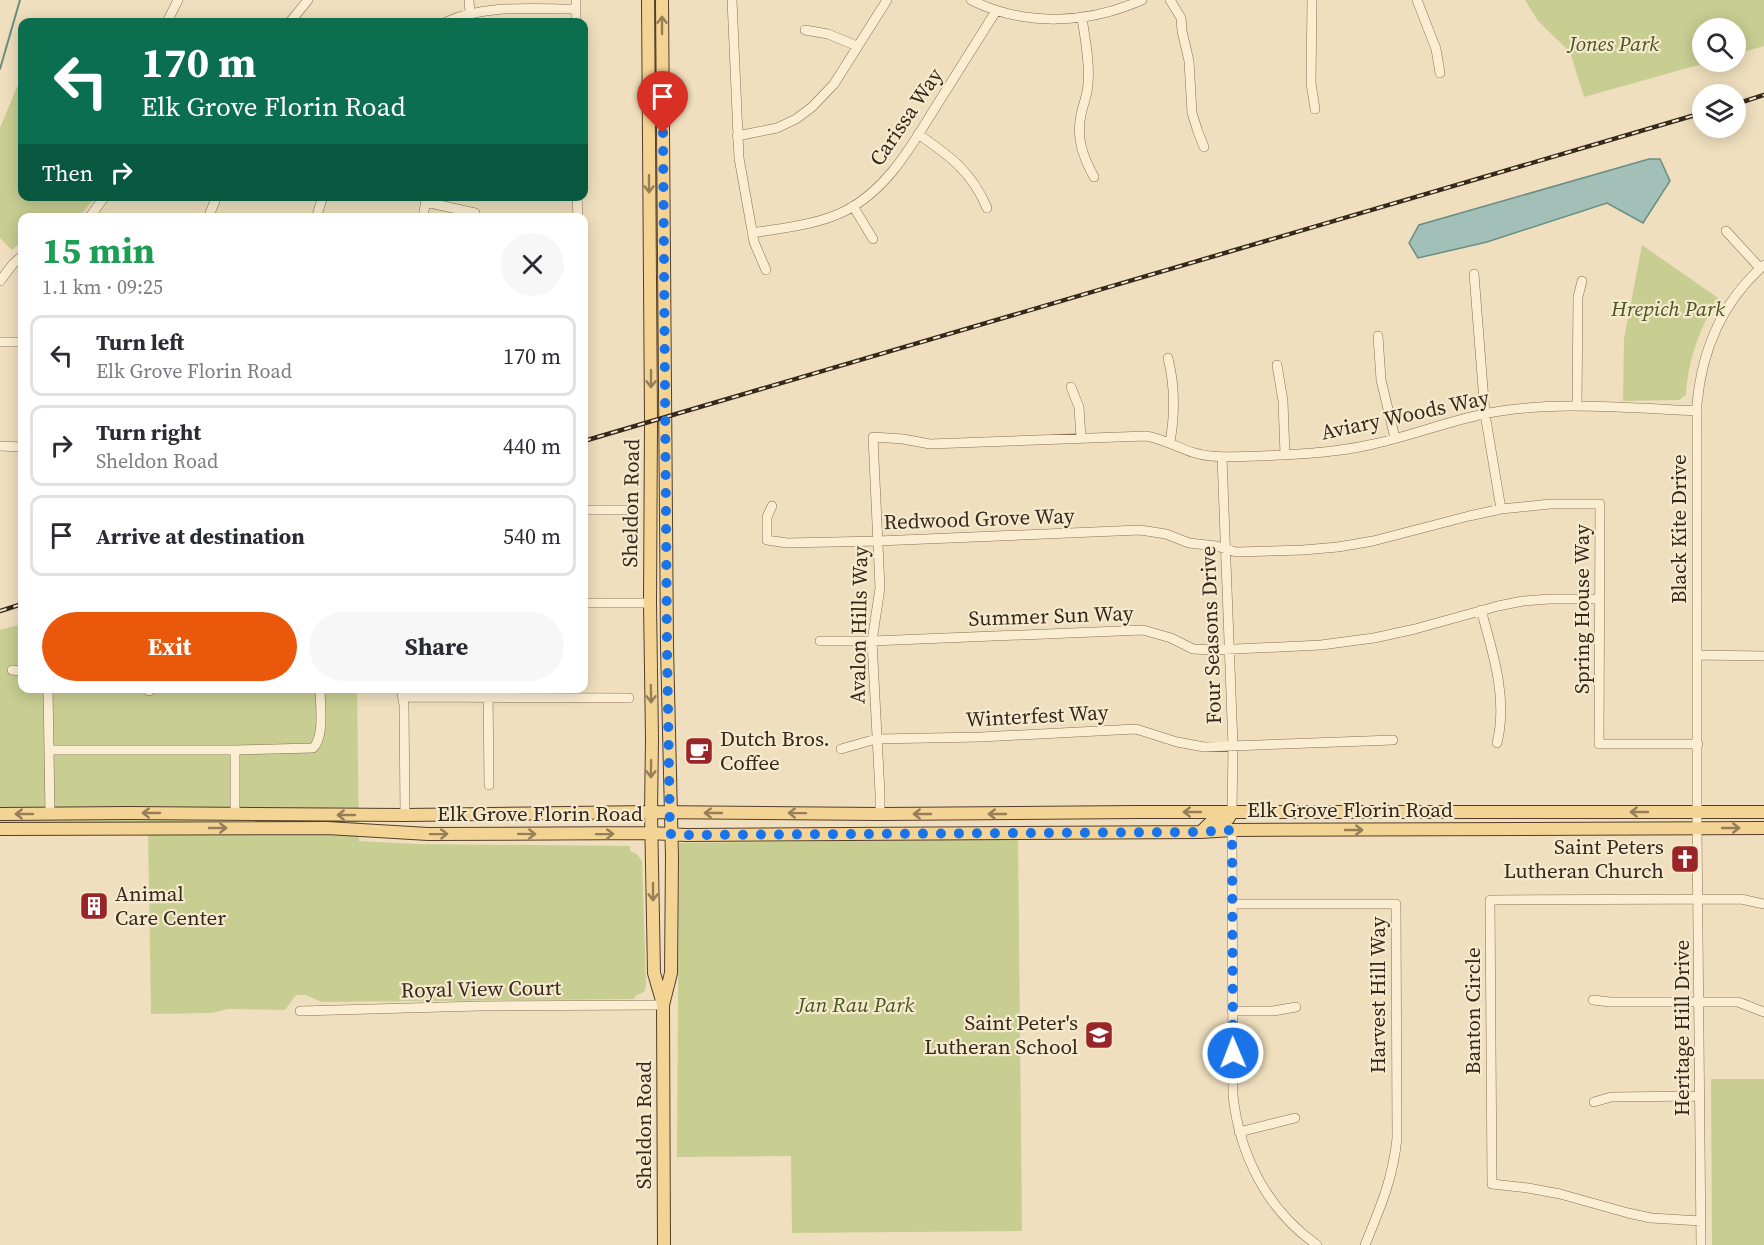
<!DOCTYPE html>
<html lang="en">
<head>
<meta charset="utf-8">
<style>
	:root { --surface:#fff; --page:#f7f7f7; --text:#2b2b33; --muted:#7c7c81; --line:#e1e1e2; --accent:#ea580c }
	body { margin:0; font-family:"Source Serif 4",serif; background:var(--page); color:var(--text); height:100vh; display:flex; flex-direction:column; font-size:22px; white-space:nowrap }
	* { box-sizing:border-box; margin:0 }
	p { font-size:20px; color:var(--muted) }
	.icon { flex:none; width:33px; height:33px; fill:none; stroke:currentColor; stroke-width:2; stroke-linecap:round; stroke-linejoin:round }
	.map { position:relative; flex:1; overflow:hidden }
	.side { position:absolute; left:18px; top:213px; width:570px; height:480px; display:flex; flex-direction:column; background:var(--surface); border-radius:12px; box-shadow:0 3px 15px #0003 }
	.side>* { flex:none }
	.hud { position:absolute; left:18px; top:18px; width:570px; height:183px; border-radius:12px; box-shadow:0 3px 15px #0003; background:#0b6e4f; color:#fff; overflow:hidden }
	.buttons { position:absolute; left:1692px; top:18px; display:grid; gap:12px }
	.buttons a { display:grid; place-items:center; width:54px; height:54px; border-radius:50%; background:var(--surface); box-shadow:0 3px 15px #0003; font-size:30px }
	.pin { position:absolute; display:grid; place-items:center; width:51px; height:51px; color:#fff; margin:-62px -26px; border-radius:50% 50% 50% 0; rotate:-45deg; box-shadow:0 0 6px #0007 }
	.pin .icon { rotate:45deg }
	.me { position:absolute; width:66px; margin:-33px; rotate:359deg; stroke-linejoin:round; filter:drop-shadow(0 0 4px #0008) }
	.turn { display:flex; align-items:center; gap:21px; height:126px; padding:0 24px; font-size:27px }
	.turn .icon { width:78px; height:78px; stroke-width:2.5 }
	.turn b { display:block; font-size:42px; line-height:51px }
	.then { display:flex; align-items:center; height:57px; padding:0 24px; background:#0003; gap:12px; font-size:22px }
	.round { display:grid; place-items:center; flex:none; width:63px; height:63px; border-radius:32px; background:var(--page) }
	.overview { display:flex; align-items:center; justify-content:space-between; height:102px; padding:0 24px }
	h1 { font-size:36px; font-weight:700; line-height:45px; color:#1e9e55 }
	.primary-button { display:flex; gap:12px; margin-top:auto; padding:12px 24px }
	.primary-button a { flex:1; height:69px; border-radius:36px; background:var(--accent); color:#fff; font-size:24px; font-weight:700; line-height:69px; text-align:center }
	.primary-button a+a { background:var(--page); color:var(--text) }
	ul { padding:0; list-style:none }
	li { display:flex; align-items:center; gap:18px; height:81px; margin:0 12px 9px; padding:0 12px; border:3px solid var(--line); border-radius:12px }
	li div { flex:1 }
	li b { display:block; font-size:22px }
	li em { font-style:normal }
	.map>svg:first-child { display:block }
	.green { fill:#c8cd92 }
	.water { fill:#a2c0b7; stroke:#698e84; stroke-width:1.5 }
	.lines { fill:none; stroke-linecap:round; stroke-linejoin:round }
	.stream { stroke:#698e84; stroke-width:2 }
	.minor-casing { stroke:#887056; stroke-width:10 }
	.major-casing { stroke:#553e2b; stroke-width:14 }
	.minor { stroke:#faedd1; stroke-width:9 }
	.major { stroke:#f4d494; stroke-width:12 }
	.rail-casing { stroke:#37281c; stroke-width:4.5 }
	.rail { stroke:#f6eace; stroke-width:2; stroke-dasharray:7; stroke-linecap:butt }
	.oneway { stroke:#967e58 }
	.route { stroke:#1a73e8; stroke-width:10; stroke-dasharray:0 18 }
	.labels { text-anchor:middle; stroke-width:4.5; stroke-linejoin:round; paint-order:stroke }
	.park-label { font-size:21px; font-style:italic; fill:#485421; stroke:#f6eace }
	.street-label { font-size:21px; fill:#37281c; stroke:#f6eace }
	.poi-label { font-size:21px; fill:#37281c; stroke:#f6eace; text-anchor:start }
</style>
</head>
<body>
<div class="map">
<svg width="1764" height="1245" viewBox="0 0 1764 1245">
	<rect width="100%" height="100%" fill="#efdfbe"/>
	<path class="green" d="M1525,0H1764V46L1736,54V28H1702V62H1709L1584,97L1570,52L1538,21Z
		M22,75V196L95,197L84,211L76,217L22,218V241L12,250L0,238V128Z
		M1642,245L1718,298C1700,328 1688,359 1686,395L1679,400L1623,401L1624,339Z
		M22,624V688L357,689L359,841L415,844L630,846V851L637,854L642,861L646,986L644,992L635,996V999L322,1002L305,995H296L285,1010L228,1009L212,1013L151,1014L148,832L0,833V630Z
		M1018,839L1022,1231L792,1233L791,1156L677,1157L679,843Z
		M1711,1079H1764V1245H1712Z"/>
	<path class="water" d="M1649,159H1660L1670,181L1643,223L1607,203L1487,242L1418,258L1409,243L1419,225Z"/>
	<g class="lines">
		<path class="stream" d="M0,69L20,0"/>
		<g class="minor-casing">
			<path id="minor" d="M469,0L470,14
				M576,0V22
				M732,0L739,158L754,242L766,270
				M971,0C1025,27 1088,24 1142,0
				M1170,0L1181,18L1182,31L1189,61L1192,113L1198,132L1204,147
				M1312,0L1311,83L1315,109
				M1417,0L1436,49L1440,73
				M1082,18C1085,39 1090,62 1088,83C1088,94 1083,104 1081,115C1076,138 1083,157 1094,177
				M167,22L178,0
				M290,22L308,0
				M446,22C487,4 532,9 576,9
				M805,30L828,34L857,46
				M918,134C950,156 972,172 987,208
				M737,136L777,128L796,119L812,107L834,84L887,0
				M577,196L578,218
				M426,202L475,213
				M853,206L873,239
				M89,218L105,196
				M208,218L217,196
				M316,218L323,196
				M423,218L426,199
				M1726,231L1760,268
				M752,233C783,228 817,225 845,211C890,188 914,141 940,100C959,70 977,41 996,11
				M1474,274L1485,414L1501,509
				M0,281L13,264L22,256
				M1378,336L1381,380L1395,438
				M0,342H22
				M1168,358C1175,386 1175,414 1170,442
				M1277,365L1283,401L1285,455
				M1071,387L1079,407L1081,438
				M1577,406L1578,297L1582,281
				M0,446L22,447
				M1222,457L1233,746L1232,812
				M772,506L767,517V540L787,543L878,541L1140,530L1166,534L1189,543L1216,546L1236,552L1303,550L1338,547L1373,541L1469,516L1501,509L1550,504H1600L1599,744H1698
				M584,510H628
				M584,603H650
				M1481,610C1493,653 1508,699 1497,743
				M820,641H872L1143,630L1171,638L1193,649L1214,650L1321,645L1374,638L1415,629L1498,606L1523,601L1549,599H1600
				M1698,655L1764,656
				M12,670L22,671
				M48,688L50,814
				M148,688L149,691
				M401,688L404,705L405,815
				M488,688L489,785
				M403,697L629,698
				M841,749L876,739L981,737L1136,729L1177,742L1204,747L1393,740
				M49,750H235L313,748C325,737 320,704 320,688
				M235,750V814
				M880,814V793L872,641L880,588L873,437L903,439L930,444L1146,436C1170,440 1188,455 1211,456C1227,458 1244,456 1261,456C1297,454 1333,453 1369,445C1408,437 1445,422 1484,414C1552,400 1628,408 1697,411
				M1232,830L1233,1096C1240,1156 1267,1210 1317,1245
				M1232,904H1396L1397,1138C1393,1179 1380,1208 1365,1245
				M1593,1000L1610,1002H1738L1764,1012
				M300,1011L479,1006L663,1005
				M1232,1011H1273L1296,1007
				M1594,1102L1611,1097L1700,1096
				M1239,1132L1295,1118
				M1701,1221L1651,1218L1628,1213L1560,1194L1528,1188L1492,1184L1490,900L1741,899L1764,904
				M1701,1245L1697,828V404C1702,350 1723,301 1764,265"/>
		</g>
		<g class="major-casing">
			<path id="major" d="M648,0L651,421L650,603L652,739L651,812L654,973L663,1004
				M662,0L667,647L672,857L671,973L663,1005L664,1245
				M0,814L130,813L405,815L651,812L880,814L1136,812H1764
				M0,829L327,828L428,834L651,833L686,835L1201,832L1232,830L1764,828
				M1201,832L1210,823L1228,819L1232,812"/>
		</g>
		<use href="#minor" class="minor"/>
		<use href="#major" class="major"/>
		<g class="rail-casing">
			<path id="rail" d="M1736,104L1764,95
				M584,441L1702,113
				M0,611L22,604"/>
		</g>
		<use href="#rail" class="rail"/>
	</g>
	<defs><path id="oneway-shaft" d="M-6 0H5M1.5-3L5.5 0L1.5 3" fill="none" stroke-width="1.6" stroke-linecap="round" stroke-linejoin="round" transform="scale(1.5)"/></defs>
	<g class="oneway">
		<use href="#oneway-shaft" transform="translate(662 25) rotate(-90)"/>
		<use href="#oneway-shaft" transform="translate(649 184) rotate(90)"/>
		<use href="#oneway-shaft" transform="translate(651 379) rotate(90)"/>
		<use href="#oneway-shaft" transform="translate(651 694) rotate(89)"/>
		<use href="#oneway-shaft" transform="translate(651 769) rotate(91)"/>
		<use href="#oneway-shaft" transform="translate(1192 812) rotate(180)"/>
		<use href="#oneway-shaft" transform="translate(1639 812) rotate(180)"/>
		<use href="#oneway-shaft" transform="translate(151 813) rotate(-180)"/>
		<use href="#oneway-shaft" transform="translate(713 813) rotate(180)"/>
		<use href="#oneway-shaft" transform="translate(797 813) rotate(-179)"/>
		<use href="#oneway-shaft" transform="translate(24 814) rotate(180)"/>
		<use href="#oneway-shaft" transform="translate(922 814) rotate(180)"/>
		<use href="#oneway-shaft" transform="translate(997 814) rotate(180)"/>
		<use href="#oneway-shaft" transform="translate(346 815) rotate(-180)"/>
		<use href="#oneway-shaft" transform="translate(218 828)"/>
		<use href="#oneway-shaft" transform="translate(1731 828)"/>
		<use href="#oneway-shaft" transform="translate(1354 830)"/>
		<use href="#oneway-shaft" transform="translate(439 834) rotate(-1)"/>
		<use href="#oneway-shaft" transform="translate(527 834) rotate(1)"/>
		<use href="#oneway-shaft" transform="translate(605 834) rotate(-1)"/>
		<use href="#oneway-shaft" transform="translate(653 892) rotate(90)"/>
	</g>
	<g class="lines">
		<path class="route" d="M663,133L667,647L670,834L686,835L1201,832L1232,830L1233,1053"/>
	</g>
	<defs>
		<g id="cafe-square" transform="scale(1.5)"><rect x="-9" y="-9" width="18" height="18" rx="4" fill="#992528" stroke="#f6eace"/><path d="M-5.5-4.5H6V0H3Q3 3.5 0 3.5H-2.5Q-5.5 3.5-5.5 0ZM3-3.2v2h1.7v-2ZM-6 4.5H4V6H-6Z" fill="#fff"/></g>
		<g id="church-square" transform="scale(1.5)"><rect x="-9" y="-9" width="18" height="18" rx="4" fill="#992528" stroke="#f6eace"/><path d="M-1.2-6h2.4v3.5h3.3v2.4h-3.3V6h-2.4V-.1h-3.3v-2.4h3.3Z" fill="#fff"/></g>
		<g id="building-square" transform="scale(1.5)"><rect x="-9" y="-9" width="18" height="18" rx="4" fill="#992528" stroke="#f6eace"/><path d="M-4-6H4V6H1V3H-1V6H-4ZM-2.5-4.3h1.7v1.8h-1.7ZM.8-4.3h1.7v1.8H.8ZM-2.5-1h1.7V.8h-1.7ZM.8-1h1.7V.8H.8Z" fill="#fff"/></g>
		<g id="school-square" transform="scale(1.5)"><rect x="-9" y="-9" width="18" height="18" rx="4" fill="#992528" stroke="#f6eace"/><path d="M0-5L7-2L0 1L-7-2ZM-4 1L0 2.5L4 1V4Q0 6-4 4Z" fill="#fff"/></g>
	</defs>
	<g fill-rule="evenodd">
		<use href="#cafe-square" x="699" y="751"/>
		<use href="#church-square" x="1685" y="859"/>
		<use href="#building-square" x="94" y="906"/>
		<use href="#school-square" x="1099" y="1035"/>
	</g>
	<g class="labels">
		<g class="park-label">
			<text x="1614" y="51">Jones Park</text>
			<text x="1668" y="316">Hrepich Park</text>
			<text x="856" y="1012">Jan Rau Park</text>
		</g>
		<g class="street-label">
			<text transform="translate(906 117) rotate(-56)" y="7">Carissa Way</text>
			<text transform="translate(1405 415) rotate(-12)" y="7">Aviary Woods Way</text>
			<text transform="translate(631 503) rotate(-89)" y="7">Sheldon Road</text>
			<text transform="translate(979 519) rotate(-2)" y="7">Redwood Grove Way</text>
			<text transform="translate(1679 529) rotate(-90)" y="7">Black Kite Drive</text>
			<text transform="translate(1582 609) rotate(-90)" y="7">Spring House Way</text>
			<text transform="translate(1051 616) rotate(-2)" y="7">Summer Sun Way</text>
			<text transform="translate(859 625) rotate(-89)" y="7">Avalon Hills Way</text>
			<text transform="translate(1211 635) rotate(-92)" y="7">Four Seasons Drive</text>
			<text transform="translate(1037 716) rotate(-3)" y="7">Winterfest Way</text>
			<text x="1350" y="817">Elk Grove Florin Road</text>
			<text x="540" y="821">Elk Grove Florin Road</text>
			<text transform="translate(481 989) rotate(-1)" y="7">Royal View Court</text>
			<text transform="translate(1378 995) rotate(-90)" y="7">Harvest Hill Way</text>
			<text transform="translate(1473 1011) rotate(-90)" y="7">Banton Circle</text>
			<text transform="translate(1682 1028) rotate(-90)" y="7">Heritage Hill Drive</text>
			<text transform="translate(644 1125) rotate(-90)" y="7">Sheldon Road</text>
		</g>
		<g class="poi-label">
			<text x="720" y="746">Dutch Bros.<tspan x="720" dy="24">Coffee</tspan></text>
			<text x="1664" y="854" text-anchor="end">Saint Peters<tspan x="1664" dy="24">Lutheran Church</tspan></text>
			<text x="115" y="901">Animal<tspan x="115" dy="24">Care Center</tspan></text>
			<text x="1078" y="1030" text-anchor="end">Saint Peter's<tspan x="1078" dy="24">Lutheran School</tspan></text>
		</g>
	</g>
</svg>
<div class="buttons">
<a><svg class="icon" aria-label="search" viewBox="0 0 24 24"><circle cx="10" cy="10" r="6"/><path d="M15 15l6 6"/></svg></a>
<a><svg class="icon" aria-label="layers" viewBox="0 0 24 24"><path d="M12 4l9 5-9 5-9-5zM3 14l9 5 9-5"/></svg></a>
</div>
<div class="pin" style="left:663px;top:133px;background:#d93025"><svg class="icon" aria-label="arrive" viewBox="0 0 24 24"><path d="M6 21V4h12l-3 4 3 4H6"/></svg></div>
<svg class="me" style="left:1233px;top:1053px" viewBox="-20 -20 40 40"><circle r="17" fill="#1a73e8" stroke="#fff" stroke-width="3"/><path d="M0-11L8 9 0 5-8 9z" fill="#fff"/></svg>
<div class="hud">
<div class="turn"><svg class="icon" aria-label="left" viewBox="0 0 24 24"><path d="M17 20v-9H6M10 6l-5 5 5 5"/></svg><div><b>170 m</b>Elk Grove Florin Road</div></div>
<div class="then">Then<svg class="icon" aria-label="right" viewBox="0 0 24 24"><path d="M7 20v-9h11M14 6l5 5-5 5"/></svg></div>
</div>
<section class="side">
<div class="overview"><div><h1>15 min</h1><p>1.1 km · 09:25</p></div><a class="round"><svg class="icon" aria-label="close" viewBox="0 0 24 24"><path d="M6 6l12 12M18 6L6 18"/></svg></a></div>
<ul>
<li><svg class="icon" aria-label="left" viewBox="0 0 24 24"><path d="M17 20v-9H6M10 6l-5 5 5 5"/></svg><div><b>Turn left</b><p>Elk Grove Florin Road</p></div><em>170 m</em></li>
<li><svg class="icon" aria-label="right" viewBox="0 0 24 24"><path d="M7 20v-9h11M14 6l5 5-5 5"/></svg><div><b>Turn right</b><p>Sheldon Road</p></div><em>440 m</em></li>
<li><svg class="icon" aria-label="arrive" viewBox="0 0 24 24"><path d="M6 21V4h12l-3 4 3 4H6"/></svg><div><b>Arrive at destination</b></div><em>540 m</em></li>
</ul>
<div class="primary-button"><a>Exit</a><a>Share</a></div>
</section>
</div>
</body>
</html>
